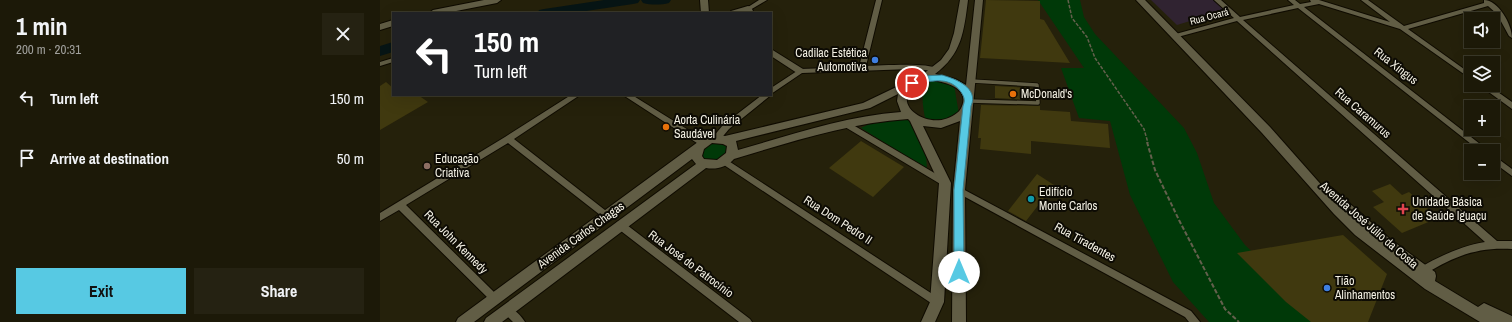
<!DOCTYPE html>
<html lang="en">
<head>
<meta charset="utf-8">
<style>
	:root { --surface:#1c1908; --page:#252212; --text:#f1f3f6; --muted:#a0a09c; --line:#3a3829; --accent:#57c9e3 }
	body { margin:0; font-family:"Archivo Narrow",sans-serif; background:var(--page); color:var(--text); height:100vh; display:flex; flex-direction:column; font-size:15px; white-space:nowrap }
	* { box-sizing:border-box; margin:0 }
	p { font-size:13px; color:var(--muted) }
	.icon { flex:none; width:22px; height:22px; fill:none; stroke:currentColor; stroke-width:2; stroke-linecap:round; stroke-linejoin:round }
	.map { position:relative; flex:1; overflow:hidden }
	.panel { display:flex; flex-direction:column; background:var(--surface); width:380px }
	.panel>* { flex:none }
	.guide { position:absolute; left:12px; top:12px; width:380px; height:84px; border-radius:0px; box-shadow:0 4px 16px #0002,0 0 0 1px var(--line); background:#202124; color:#fff; overflow:hidden }
	.buttons { position:absolute; left:1084px; top:12px; display:grid; gap:8px }
	.buttons a { display:grid; place-items:center; width:36px; height:36px; border-radius:0px; background:var(--surface); box-shadow:0 4px 16px #0002,0 0 0 1px var(--line); font-size:20px }
	.pin { position:absolute; display:grid; place-items:center; width:34px; height:34px; color:#fff; margin:-17px; border:2px solid #fff; border-radius:50%; box-shadow:0 1px 4px #0007 }
	.me { position:absolute; width:44px; margin:-22px; rotate:0deg; stroke-linejoin:round; filter:drop-shadow(0 0 3px #0008) }
	.turn { display:flex; align-items:center; gap:14px; height:84px; padding:0 16px; font-size:18px }
	.turn .icon { width:52px; height:52px; stroke-width:2.5 }
	.turn b { display:block; font-size:28px; line-height:34px }
	.round { display:grid; place-items:center; flex:none; width:42px; height:42px; border-radius:0px; background:var(--page) }
	.overview { display:flex; align-items:center; justify-content:space-between; height:68px; padding:0 16px }
	h1 { font-size:24px; font-weight:700; line-height:30px }
	.button { display:flex; gap:8px; margin-top:auto; padding:8px 16px }
	.button a { flex:1; height:46px; border-radius:0px; background:var(--accent); color:#111; font-size:16px; font-weight:700; line-height:46px; text-align:center }
	.button a+a { background:var(--page); color:var(--text) }
	ul { padding:0; list-style:none }
	li { display:flex; align-items:center; gap:12px; height:60px; padding:0 16px }
	li div { flex:1 }
	li b { display:block; font-size:15px }
	li em { font-style:normal }
	main { display:flex; flex:1; min-height:0 }
	.map>svg:first-child { display:block }
	.industrial { fill:#302331 }
	.green { fill:#003908 }
	.lines { fill:none; stroke-linecap:round; stroke-linejoin:round }
	.river { fill:#071515; fill-rule:evenodd }
	.building { fill:#40390f }
	.lane-casing { stroke:#0f0b00; stroke-width:5 }
	.street-casing { stroke:#0f0b00; stroke-width:2 }
	.secondary-casing { stroke:#0f0b00; stroke-width:2 }
	.path-far1 { stroke:#64604d; stroke-width:1.5; stroke-dasharray:3.5 1.5; stroke-linecap:butt }
	.path { stroke:#64604d; stroke-width:2; stroke-dasharray:4.5 2; stroke-linecap:butt }
	.lane { stroke:#615d45; stroke-width:3.5 }
	.street { fill:#615d45; fill-rule:evenodd }
	.secondary { fill:#615d45; fill-rule:evenodd }
	.route { fill:#57c9e3; stroke:#398394 }
	.shop-dot { fill:#3f7fe0; stroke:#0d0b04; stroke-width:1.5 }
	.food-dot { fill:#e8710a; stroke:#0d0b04; stroke-width:1.5 }
	.education-dot { fill:#8d6e63; stroke:#0d0b04; stroke-width:1.5 }
	.culture-dot { fill:#0f9aa8; stroke:#0d0b04; stroke-width:1.5 }
	.health-dot { fill:#e0444e; stroke:#0d0b04; stroke-width:1.5 }
	.labels { text-anchor:middle; stroke-width:4; stroke-linejoin:round; paint-order:stroke }
	.far-street-label { font-size:10px; fill:#f4f1e4; stroke:#0d0b04 }
	.poi-label { font-size:12px; fill:#f4f1e4; stroke:#0d0b04; text-anchor:start }
	.street-label { font-size:12px; fill:#f4f1e4; stroke:#0d0b04 }
</style>
</head>
<body>
<main>
<section class="panel">
<div class="overview"><div><h1>1 min</h1><p>200 m · 20:31</p></div><a class="round"><svg class="icon" aria-label="close" viewBox="0 0 24 24"><path d="M6 6l12 12M18 6L6 18"/></svg></a></div>
<ul>
<li><svg class="icon" aria-label="left" viewBox="0 0 24 24"><path d="M17 20v-9H6M10 6l-5 5 5 5"/></svg><div><b>Turn left</b></div><em>150 m</em></li>
<li><svg class="icon" aria-label="arrive" viewBox="0 0 24 24"><path d="M6 21V4h12l-3 4 3 4H6"/></svg><div><b>Arrive at destination</b></div><em>50 m</em></li>
</ul>
<div class="button"><a>Exit</a><a>Share</a></div>
</section>
<div class="map">
<svg width="1132" height="322" viewBox="0 0 1132 322">
	<rect width="100%" height="100%" fill="#25210b"/>
	<path class="industrial" d="M771,0H834L846,10L797,25Z"/>
	<path class="green" d="M658,0H700L704,17L715,34L804,128L817,153L834,203L865,245L906,285L954,322H829L793,282L750,195L730,121L699,118L681,68H704Z
		M550,80H558L574,85L579,114C570,119 554,124 545,118C543,106 539,90 550,80Z
		M526,118L530,120L546,155L547,169L481,128L493,122Z
		M331,142L347,144L349,150L341,160L326,161L321,157V150Z"/>
	<g class="lines">
		<path class="river" d="M224,0H260L258,3L253,4L193,13H157L159,10L164,9Z
			M261,0H291L289,3C281,5 271,5 263,3Z
			M13,42V52L0,56V46Z"/>
	</g>
	<path class="building" d="M606,0L660,1V19L664,20L690,63L600,58Z
		M6,82L13,88V95H38L48,102L0,130V86Z
		M615,86L651,88L652,100L615,98Z
		M601,105L660,106V110L690,112L691,121L728,124L730,148L651,141V154L600,149L601,138H598Z
		M481,141L524,167L493,197L449,168Z
		M657,174L674,185L646,221L628,211Z
		M1010,184L1022,195L1029,192L1058,218L1022,233L993,207L1004,202L992,191Z
		M963,235L1007,274L988,322H931L906,302L857,253Z"/>
	<g class="lines">
		<g class="lane-casing">
			<path id="lane" d="M590,101L658,103L657,85L592,81"/>
		</g>
		<g class="street-casing">
			<path id="street" d="M379,0H387L370,10L368,11L365,9Z
				M496,0H502L486,66C499,66 549,62 557,69L556,71L531,69L422,73L391,94V88L420,69L479,67Z
				M834,0H841L860,17L914,5L908,0H915L920,4L931,2L930,0H939L1010,22L981,0H988L1024,26L1104,3V0C1118,0 1132,24 1132,38L1129,36L1117,14L1108,6L1028,29L1091,74V79L1020,29L939,4L924,7L1109,151H1100L918,8L863,20L1117,241H1132V249C1097,247 1075,256 1045,274L1042,275L1039,274L1037,271L1039,268C1060,256 1081,246 1105,242L857,21L794,38L792,37V35L854,18Z
				M13,58V62L0,66V62Z
				M1099,85H1108L1132,102V109Z
				M191,95H200L134,139L230,214L231,216L230,218L227,220L224,218L128,143L26,205L117,295L119,298L117,301L114,302L111,301L19,210L0,221V213L125,137Z
				M243,95H252L326,141L327,143L326,145H320Z
				M382,95H391L349,129L339,141H333L332,139L333,137L343,125Z
				M468,122L568,181L569,183L568,185H562L465,127L464,125L465,123Z
				M1113,155L1132,169V176L1113,162Z
				M344,158L560,299L562,302L560,305L557,306L554,305L341,163L340,161L341,159Z
				M579,187L811,311L820,322H809L805,317L576,192L575,190L576,188Z
				M240,221L243,222L370,319L372,322H359L237,228L236,225L237,222Z
				M127,306C133,308 142,316 145,322H133L124,313L122,310L124,307Z"/>
		</g>
		<g class="secondary-casing">
			<path id="secondary" d="M104,0H121L117,3L66,13H49L53,10Z
				M320,0H328L329,13H321Z
				M580,0H588C584,31 582,54 555,74L575,79L586,85L595,0H603L585,190L586,322H572L573,190L580,121L561,128L543,126L571,183L564,302L555,322H541L550,302L559,183L530,121L528,119C468,123 411,142 354,159C347,167 336,170 326,168L122,322H104L106,318L316,164L312,159L94,322H76L78,318L322,139L336,135L345,136L483,103L529,81L538,78L561,60L569,49L574,33ZM552,80C564,82 587,87 583,103C582,107 580,111 577,113C550,135 506,102 538,85C542,83 548,82 552,80ZM518,94L517,101L521,112C465,116 411,135 358,150L356,141L490,108ZM332,143L343,144L347,146L346,153L337,160L324,159L322,156L324,149Z
				M756,0H765L890,127L944,188L948,186L952,188L1010,239L1055,272L1056,276L1055,281L1098,307L1104,303L1132,316V322H1100L1045,289L975,235L954,214L882,133Z
				M368,6L371,7L374,13H350L351,11Z
				M13,20V26L0,30V24Z
				M391,49L423,69L425,71L423,73H417L391,56Z"/>
		</g>
		<path class="path-far1" d="M688,0L692,18L707,37L715,58L764,129L768,143"/>
		<path class="path" d="M767,142L775,170L799,220L845,309L859,322"/>
		<use href="#lane" class="lane"/>
		<use href="#street" class="street"/>
		<use href="#secondary" class="secondary"/>
	</g>
	<path class="route" d="M562,75C576,79 599,88 591,106L583,190L584,272L583,275L579,276L575,275L574,272V190L583,106C585,101 585,98 581,92C569,75 549,81 532,86L528,83L542,76Z"/>
	<g class="shop-dot">
		<circle cx="495" cy="60" r="4"/>
		<circle cx="947" cy="288" r="4"/>
	</g>
	<g class="food-dot">
		<circle cx="633" cy="94" r="4"/>
		<circle cx="286" cy="127" r="4"/>
	</g>
	<circle class="education-dot" cx="47" cy="166" r="4"/>
	<circle class="culture-dot" cx="651" cy="199" r="4"/>
	<path class="health-dot" d="M1021 203h4v4h4v4h-4v4h-4v-4h-4v-4h4z"/>
	<g class="labels">
		<g class="far-street-label">
			<text transform="translate(829 16) rotate(-15)" y="4">Rua Ocará</text>
		</g>
		<g class="poi-label">
			<text x="487" y="57" text-anchor="end">Cadilac Estética<tspan x="487" dy="14">Automotiva</tspan></text>
			<text x="641" y="98">McDonald's</text>
			<text x="294" y="124">Aorta Culinária<tspan x="294" dy="14">Saudável</tspan></text>
			<text x="55" y="163">Educação<tspan x="55" dy="14">Criativa</tspan></text>
			<text x="659" y="196">Edifício<tspan x="659" dy="14">Monte Carlos</tspan></text>
			<text x="1032" y="206">Unidade Básica<tspan x="1032" dy="14">de Saúde Iguaçu</tspan></text>
			<text x="955" y="285">Tião<tspan x="955" dy="14">Alinhamentos</tspan></text>
		</g>
		<g class="street-label">
			<text transform="translate(1016 66) rotate(38)" y="4">Rua Xingus</text>
			<text transform="translate(983 113) rotate(41)" y="4">Rua Caramurus</text>
			<text transform="translate(458 220) rotate(33)" y="4">Rua Dom Pedro II</text>
			<text transform="translate(989 225) rotate(41)" y="4">Avenida José Júlio da Costa</text>
			<text transform="translate(201 235) rotate(-36)" y="4">Avenida Carlos Chagas</text>
			<text transform="translate(76 242) rotate(45)" y="4">Rua John Kennedy</text>
			<text transform="translate(705 242) rotate(29)" y="4">Rua Tiradentes</text>
			<text transform="translate(311 264) rotate(37)" y="4">Rua José do Patrocínio</text>
		</g>
	</g>
</svg>
<div class="buttons">
<a><svg class="icon" aria-label="sound" viewBox="0 0 24 24"><path d="M4 9h4l5-4v14l-5-4H4zM17 9q2 3 0 6"/></svg></a>
<a><svg class="icon" aria-label="layers" viewBox="0 0 24 24"><path d="M12 4l9 5-9 5-9-5zM3 14l9 5 9-5"/></svg></a>
<a>+</a>
<a>−</a>
</div>
<div class="pin" style="left:532px;top:83px;background:#d93025"><svg class="icon" aria-label="arrive" viewBox="0 0 24 24"><path d="M6 21V4h12l-3 4 3 4H6"/></svg></div>
<svg class="me" style="left:579px;top:272px" viewBox="-20 -20 40 40"><circle r="19" fill="#fff"/><path d="M0-13L10 11 0 6-10 11z" fill="#57c9e3"/></svg>
<div class="guide">
<div class="turn"><svg class="icon" aria-label="left" viewBox="0 0 24 24"><path d="M17 20v-9H6M10 6l-5 5 5 5"/></svg><div><b>150 m</b>Turn left</div></div>
</div>
</div>
</main>
</body>
</html>
